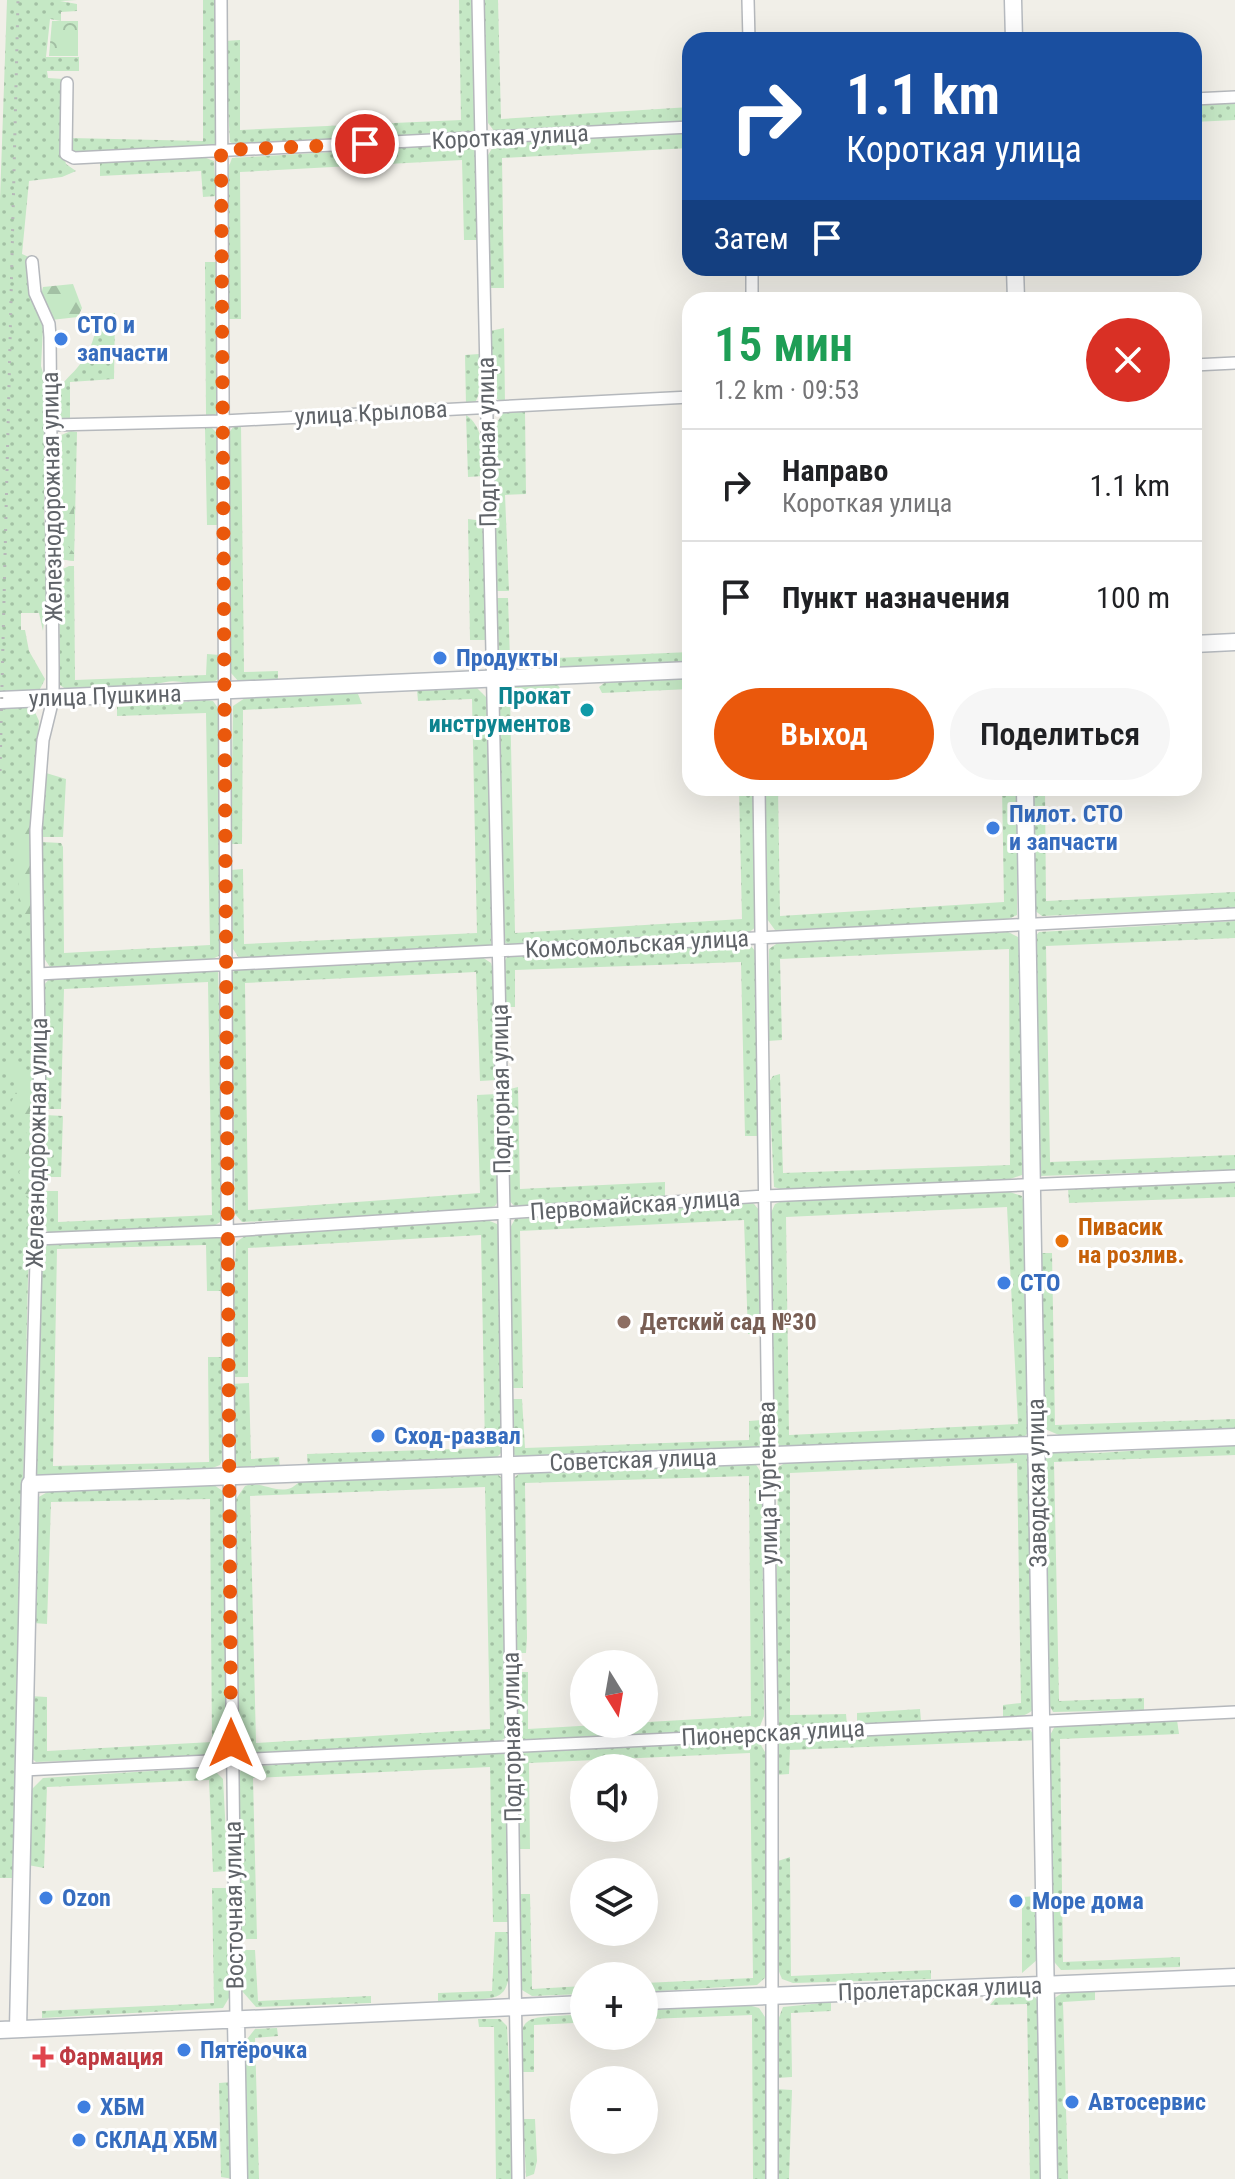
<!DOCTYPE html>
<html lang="ru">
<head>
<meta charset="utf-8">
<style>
	:root { --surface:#fff; --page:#f6f6f6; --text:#202124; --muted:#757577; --line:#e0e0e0; --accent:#ea580c }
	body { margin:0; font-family:"Roboto Condensed",sans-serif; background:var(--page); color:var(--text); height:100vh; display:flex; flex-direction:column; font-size:30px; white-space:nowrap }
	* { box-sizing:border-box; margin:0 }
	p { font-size:26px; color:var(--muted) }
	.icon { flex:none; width:44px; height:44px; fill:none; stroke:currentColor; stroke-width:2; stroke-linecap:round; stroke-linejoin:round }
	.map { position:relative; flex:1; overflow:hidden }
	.details { position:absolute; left:682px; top:292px; width:520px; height:504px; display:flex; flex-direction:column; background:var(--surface); border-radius:24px; box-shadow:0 8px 32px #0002 }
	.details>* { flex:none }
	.banner { position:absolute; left:682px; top:32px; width:520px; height:244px; border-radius:24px; box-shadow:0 8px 32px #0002; background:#1a4fa0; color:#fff; overflow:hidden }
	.needle { width:52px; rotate:169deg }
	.buttons { position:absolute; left:570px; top:1650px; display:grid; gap:16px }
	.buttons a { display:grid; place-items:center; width:88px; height:88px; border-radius:50%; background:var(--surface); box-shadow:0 8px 32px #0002; font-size:40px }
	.pin { position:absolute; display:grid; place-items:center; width:68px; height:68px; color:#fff; margin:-34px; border:4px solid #fff; border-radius:50%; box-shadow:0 2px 8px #0007 }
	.me { position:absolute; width:88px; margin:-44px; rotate:0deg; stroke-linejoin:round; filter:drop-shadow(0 0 6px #0008) }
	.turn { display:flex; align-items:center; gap:28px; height:168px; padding:0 32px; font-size:36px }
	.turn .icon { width:104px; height:104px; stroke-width:2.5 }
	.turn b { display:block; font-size:56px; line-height:68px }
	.then { display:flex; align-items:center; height:76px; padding:0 32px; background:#0003; gap:16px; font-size:30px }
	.round { display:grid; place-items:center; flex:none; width:84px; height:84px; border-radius:42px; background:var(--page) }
	.headline { display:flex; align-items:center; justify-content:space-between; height:136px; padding:0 32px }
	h1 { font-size:48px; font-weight:600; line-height:60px; color:#1e9e55 }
	.action { display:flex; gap:16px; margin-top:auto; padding:16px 32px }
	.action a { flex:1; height:92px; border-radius:48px; background:var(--accent); color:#fff; font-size:32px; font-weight:600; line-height:92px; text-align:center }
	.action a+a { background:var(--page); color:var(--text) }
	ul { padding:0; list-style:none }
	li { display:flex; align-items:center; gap:24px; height:112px; padding:0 32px; border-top:2px solid var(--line) }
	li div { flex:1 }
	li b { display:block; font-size:30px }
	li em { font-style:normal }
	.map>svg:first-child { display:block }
	.grass { fill:url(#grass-dots); fill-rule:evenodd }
	.forest { fill:url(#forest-firs) }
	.park { fill:url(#park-crowns) }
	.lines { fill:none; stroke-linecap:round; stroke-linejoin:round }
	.street-casing { stroke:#b5b8bc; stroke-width:14 }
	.secondary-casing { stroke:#b6babf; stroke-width:19 }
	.street { stroke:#fff; stroke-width:11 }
	.secondary { stroke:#fff; stroke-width:16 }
	.rail { stroke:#b6b7b8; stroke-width:3; stroke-dasharray:2 10; stroke-linecap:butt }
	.route { stroke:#ea580c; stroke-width:14; stroke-dasharray:0 25.2 }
	.shop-dot { fill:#3f7fe0; stroke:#fff; stroke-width:3 }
	.culture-dot { fill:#0f9aa8; stroke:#fff; stroke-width:3 }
	.food-dot { fill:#e8710a; stroke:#fff; stroke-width:3 }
	.education-dot { fill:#8d6e63; stroke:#fff; stroke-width:3 }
	.health-dot { fill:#e0444e; stroke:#fff; stroke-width:3 }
	.labels { text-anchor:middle; stroke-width:6; stroke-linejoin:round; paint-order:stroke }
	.street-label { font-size:24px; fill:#5f6368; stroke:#fff }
	.shop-label { font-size:24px; font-weight:bold; fill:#366cbe; stroke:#fff; text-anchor:start }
	.culture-label { font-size:24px; font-weight:bold; fill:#0d838f; stroke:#fff; text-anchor:end }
	.food-label { font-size:24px; font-weight:bold; fill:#c56008; stroke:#fff; text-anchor:start }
	.education-label { font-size:24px; font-weight:bold; fill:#785e54; stroke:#fff; text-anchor:start }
	.health-label { font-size:24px; font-weight:bold; fill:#be3a42; stroke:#fff; text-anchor:start }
</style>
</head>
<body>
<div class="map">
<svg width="1235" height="2179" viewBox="0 0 1235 2179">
	<defs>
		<pattern id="grass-dots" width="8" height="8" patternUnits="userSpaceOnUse" patternTransform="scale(2)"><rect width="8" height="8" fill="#c5e8c5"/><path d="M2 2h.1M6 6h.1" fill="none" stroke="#a3c0a4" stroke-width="1.8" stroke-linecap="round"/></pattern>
		<pattern id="forest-firs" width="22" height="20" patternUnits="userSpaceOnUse" patternTransform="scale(2)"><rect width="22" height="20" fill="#c5e8c5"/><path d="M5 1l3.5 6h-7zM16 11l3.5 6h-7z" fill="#a3c0a4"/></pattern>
		<pattern id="park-crowns" width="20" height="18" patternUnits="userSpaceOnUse" patternTransform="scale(2)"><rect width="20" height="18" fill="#c5e8c5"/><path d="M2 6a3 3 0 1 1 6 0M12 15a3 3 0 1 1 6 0" fill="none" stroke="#a3c0a4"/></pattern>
	</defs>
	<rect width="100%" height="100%" fill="#f1efe8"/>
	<path class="grass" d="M7,0H77L60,1L77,4V11L61,12V21L50,19L46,57H79V71H47L48,78L63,79V153L66,164L76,171L62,177L29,181L22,254L31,258L30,289L43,328L41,366L45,380L44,517L49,571L43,631L39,613H21V630H25L29,651L45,679L39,691L0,694V200Z
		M203,0H217L215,145L88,156L71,152L70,138L203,141Z
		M459,0H475L476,132L237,146L230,142L224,41L240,40V130L461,120Z
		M484,0H498L501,119L690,107V121L495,132L488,123Z
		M1235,103V120L1194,122V105Z
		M690,131V148L502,158L504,288H488L487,157L495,143Z
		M462,144L471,145L478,153L481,240H464L462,160L240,172L241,319H228L227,172L232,158Z
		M201,156L214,161L216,196L203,197L201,171L100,176V161Z
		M205,262H218L219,410L214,416H206Z
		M115,313L114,379L70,382V422L56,416C54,379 68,384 85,357C93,345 96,329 100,315Z
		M504,328L505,404L491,395L490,331Z
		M479,354L481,389L475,403L466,405L465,355Z
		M525,411L526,494L505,495L509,591H495L494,427L503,413Z
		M466,415C485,427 483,456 483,476L468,477Z
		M241,425L244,672L278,671V681L239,682L231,673L228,434L234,426Z
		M205,428H212L217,433L219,525H207Z
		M71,431L77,432L74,561L59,559L57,553L56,443L59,436Z
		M468,519L484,521L488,640H470Z
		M69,566H74L75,680L206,675L207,654L220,655L219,678C203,693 184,678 166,682C134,689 101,689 67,690L60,685L59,571Z
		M497,598H508L510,660L690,652V661L507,670L499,660Z
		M690,678V689L602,693L599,687L607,681Z
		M557,684L565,695L510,697L515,933L742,919L739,788H754L757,926L747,934L512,947L503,941L498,698L505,686Z
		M477,688L487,698L492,808L491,945L239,958L233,949L231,870L243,869L244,944L477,933L472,699L418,701L417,690Z
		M329,694H358L362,704L243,710L242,844H231L233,706L245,698Z
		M207,700L213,701L220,711L221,955L210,960L50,967L44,958L42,842L61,843L63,847L64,953L210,945L206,713L117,716V707Z
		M27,707L34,710L39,721L33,812L35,1164L28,1278L14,1878H0V708Z
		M46,773L66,779L63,837H42Z
		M764,788H778L780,916L1004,902L1002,788H1017V915L1004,921L775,930L767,919Z
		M1031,788H1045L1046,901L1235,892V908L1042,916L1034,910Z
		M1235,921V938L1046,946L1050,1162L1235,1155V1170L1038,1176L1033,939L1039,932Z
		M1008,932L1018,937L1021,945L1022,1175L1010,1179L783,1190L774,1187L769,1082L773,1076L780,1074L783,1173L1010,1165L1009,949L780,959L782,1040L768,1041L769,949L779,942Z
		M750,945L756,952L758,1136H745L741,962L515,970V1007H504L503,964L507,957Z
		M482,957L491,963L493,970L497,1080L480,1081L476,972L245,983L248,1210L480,1193L477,1095L497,1094L500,1198L495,1206L481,1210L242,1222L235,1214L231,974L235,970Z
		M218,970L225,1219L212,1227L52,1234L43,1229L40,1191H58V1222L212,1215L208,982L64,989L61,1109H44V985L50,978Z
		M518,1087L520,1189L665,1182V1196L514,1206L509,1200L506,1090Z
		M45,1115L63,1116L61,1177H43Z
		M1235,1181V1197L1069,1203L1068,1188Z
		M1007,1191L1022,1196L1024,1203L1029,1432L1025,1436L789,1449L779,1446L775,1433L770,1215L775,1204L785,1200ZM1007,1207L1018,1424L789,1435L786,1217Z
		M753,1203L759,1210L762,1334H748L744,1220L520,1231L523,1388H511L509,1230L515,1219Z
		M485,1219L497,1224L501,1235V1453L494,1460L308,1468L307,1454L485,1448L481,1235L248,1248V1377H230L236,1242L248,1234Z
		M215,1235L224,1240L223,1291H207L206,1245L57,1249L53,1466L209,1462L208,1357H222L224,1455L220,1465L210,1469H151L37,1477L39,1242Z
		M1036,1253H1052L1055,1425L1235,1419V1430L1059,1435L1045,1429Z
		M249,1383L251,1459L279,1457L280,1468L240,1469L234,1462L230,1384Z
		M512,1399H522L525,1448L749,1440V1421L762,1420V1440L758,1449L518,1459L513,1453Z
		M1235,1444V1455L1054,1462L1059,1701L1144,1698V1710L1053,1712L1048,1702L1046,1458L1054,1452L1098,1453Z
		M1025,1452L1029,1454L1035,1707C1027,1718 1016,1717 1003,1717V1705L1021,1703L1017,1463L790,1473V1715L846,1714L847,1725L779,1726L776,1629L778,1467L789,1461Z
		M755,1463L762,1474L764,1716L760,1726L742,1730L521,1740L517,1735L515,1672H528V1729L751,1716L749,1476L525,1483L527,1638L526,1653H515V1477L520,1473Z
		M495,1472L502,1478L506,1737L498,1743L242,1753L238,1745L236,1499L245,1486C261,1480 275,1494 291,1488C295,1486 298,1482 302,1481ZM485,1487L490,1729L256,1743L250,1496Z
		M214,1485L224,1492L226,1743L223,1752L212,1756L36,1762L29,1756V1696L47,1697V1751L212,1742L210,1499L51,1502L47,1624L33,1623L37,1498L51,1490Z
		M920,1709L921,1721L857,1724V1713Z
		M1177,1720L1179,1734L1060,1739L1063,1962L1180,1957V1967L1061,1970L1050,1957L1049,1737L1055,1726Z
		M1027,1726L1038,1740L790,1750L789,1774L775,1775L776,1747L782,1739Z
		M758,1740L765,1752L766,1977L757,1985L644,1992V1983L753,1978L750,1753L529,1763L530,1849H519L517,1758L525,1751Z
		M501,1751L507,1756L510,1922H493L490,1767L253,1778L257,1939H239L238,1778L242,1767Z
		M196,1768L214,1770L223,1779L228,1871L213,1872L209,1780L47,1787L44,1868L28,1865L31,1790L43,1778Z
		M790,1857L791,1976L931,1970V1979L793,1983L782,1979C767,1947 777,1896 778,1861Z
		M212,1888H227L230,1996L223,2008L42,2018V2011L214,2003Z
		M518,1894H530L532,1989L584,1986V1994L532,1996L522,1990Z
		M1037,1896L1038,1959L1022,1973V1897Z
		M495,1932H510C510,2008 511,1997 438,2001V1993L492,1991Z
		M240,1950H255L258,2001L371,1996V2003L256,2007L242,1991Z
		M1095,1991V2000L1063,2002L1068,2179H1055L1053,1999L1064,1992Z
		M1030,1994L1038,2000L1044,2179H1030L1027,2004L990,2005L996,1998Z
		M831,2002V2011L791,2013L792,2077L777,2078V2023L783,2007Z
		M748,2005L759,2008L767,2020L768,2179H753L752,2015L648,2019V2010Z
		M574,2015V2023L534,2025V2072H521C521,2015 516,2018 574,2015Z
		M478,2019H500L507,2026L514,2179H496L494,2027H479Z
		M277,2028L278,2036L255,2038L259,2179H247L244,2043L255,2029Z
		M232,2082L234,2179L221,2177L219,2083Z
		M776,2089L792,2090L789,2179H777Z
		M523,2119H535L537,2161L534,2174L526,2177Z"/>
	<path class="forest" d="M73,284L82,308L78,317L51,320L41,295L43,287Z
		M59,473L74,476V542L65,543L74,553V561L59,559C55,548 61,538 60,526C59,508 55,491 59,473Z
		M29,815L33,818L34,917L26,918L19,896L16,830Z
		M11,1058L17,1059L23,1077L36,1081L35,1137L28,1154L35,1156L33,1200L25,1195L24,1181L19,1172L26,1163L12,1157L15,1149L28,1140L24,1123L9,1107L18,1088L8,1071Z"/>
	<path class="park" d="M52,21H78V56H49Z"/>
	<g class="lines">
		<g class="street-casing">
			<path id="street" d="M221,0L228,1380L236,2020
				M478,0L504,1213L518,2179
				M748,0L749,40
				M67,83L66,154L74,158L690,127
				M1194,99L1235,97
				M752,268V300
				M1194,365L1235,363
				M53,425L223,421L690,397
				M759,788L772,1734V2179
				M38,974L1235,914
				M36,1239L228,1231L765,1196L1235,1176
				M30,1484L40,1113L36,830L43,740L53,699V668L50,337L49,324L35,293L32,262
				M23,1770L1235,1712"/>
		</g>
		<g class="secondary-casing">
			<path id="secondary" d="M1013,0L1014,40
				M1015,268L1016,300
				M1194,644L1235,642
				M0,700L690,670
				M1025,788L1049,2179
				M644,2001L1235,1977
				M236,2020L239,2179
				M18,2029L30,1484L1235,1437
				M0,2030L584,2004"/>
		</g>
		<use href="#street" class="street"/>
		<use href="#secondary" class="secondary"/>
		<path class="rail" d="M0,771L18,0"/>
	</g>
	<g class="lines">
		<path class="route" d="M231,1743L221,150L365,144"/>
	</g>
	<g class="shop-dot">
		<circle cx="61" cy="339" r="8"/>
		<circle cx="440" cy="658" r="8"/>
		<circle cx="993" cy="828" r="8"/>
		<circle cx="1004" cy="1283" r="8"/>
		<circle cx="378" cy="1436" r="8"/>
		<circle cx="46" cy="1898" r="8"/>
		<circle cx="1016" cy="1901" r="8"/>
		<circle cx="184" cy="2050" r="8"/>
		<circle cx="1072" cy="2102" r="8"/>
		<circle cx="84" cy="2107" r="8"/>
		<circle cx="79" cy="2140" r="8"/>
	</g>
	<circle class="culture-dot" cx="587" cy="710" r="8"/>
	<circle class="food-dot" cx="1062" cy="1241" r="8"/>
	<circle class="education-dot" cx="624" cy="1322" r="8"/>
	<path class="health-dot" d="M39 2045h8v8h8v8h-8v8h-8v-8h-8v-8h8z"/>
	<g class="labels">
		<g class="street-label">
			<text transform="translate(510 137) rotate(-3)" y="8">Короткая улица</text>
			<text transform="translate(371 413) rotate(-3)" y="8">улица Крылова</text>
			<text transform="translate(487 442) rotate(-91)" y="8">Подгорная улица</text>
			<text transform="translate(52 497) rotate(-91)" y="8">Железнодорожная улица</text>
			<text transform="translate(105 696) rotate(-2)" y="8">улица Пушкина</text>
			<text transform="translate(637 944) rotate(-3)" y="8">Комсомольская улица</text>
			<text transform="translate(501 1089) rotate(-91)" y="8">Подгорная улица</text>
			<text transform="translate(37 1143) rotate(-89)" y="8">Железнодорожная улица</text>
			<text transform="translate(635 1205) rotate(-4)" y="8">Первомайская улица</text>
			<text transform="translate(633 1460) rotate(-2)" y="8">Советская улица</text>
			<text transform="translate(768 1483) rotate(-91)" y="8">улица Тургенева</text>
			<text transform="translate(1037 1483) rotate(-91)" y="8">Заводская улица</text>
			<text transform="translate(773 1733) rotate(-3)" y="8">Пионерская улица</text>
			<text transform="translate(512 1737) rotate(-91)" y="8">Подгорная улица</text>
			<text transform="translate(234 1905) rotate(-91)" y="8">Восточная улица</text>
			<text transform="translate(940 1989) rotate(-2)" y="8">Пролетарская улица</text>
		</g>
		<g class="shop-label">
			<text x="77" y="333">СТО и<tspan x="77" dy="28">запчасти</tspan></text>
			<text x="456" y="666">Продукты</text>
			<text x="1009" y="822">Пилот. СТО<tspan x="1009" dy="28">и запчасти</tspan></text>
			<text x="1020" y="1291">СТО</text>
			<text x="394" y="1444">Сход-развал</text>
			<text x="62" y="1906">Ozon</text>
			<text x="1032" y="1909">Море дома</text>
			<text x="200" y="2058">Пятёрочка</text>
			<text x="1088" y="2110">Автосервис</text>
			<text x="100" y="2115">ХБМ</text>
			<text x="95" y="2148">СКЛАД ХБМ</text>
		</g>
		<g class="culture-label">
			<text x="571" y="704">Прокат<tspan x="571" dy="28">инструментов</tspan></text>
		</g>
		<g class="food-label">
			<text x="1078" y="1235">Пивасик<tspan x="1078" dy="28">на розлив.</tspan></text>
		</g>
		<g class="education-label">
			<text x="640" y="1330">Детский сад №30</text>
		</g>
		<g class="health-label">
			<text x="59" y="2065">Фармация</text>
		</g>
	</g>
</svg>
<div class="buttons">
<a><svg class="needle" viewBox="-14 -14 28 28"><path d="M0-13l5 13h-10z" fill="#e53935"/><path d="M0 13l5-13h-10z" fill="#757577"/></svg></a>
<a><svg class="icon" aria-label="sound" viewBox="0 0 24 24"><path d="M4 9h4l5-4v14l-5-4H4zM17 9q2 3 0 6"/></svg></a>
<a><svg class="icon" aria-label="layers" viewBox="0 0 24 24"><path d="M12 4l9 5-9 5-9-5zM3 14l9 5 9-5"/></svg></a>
<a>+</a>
<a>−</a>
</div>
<div class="pin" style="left:365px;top:144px;background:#d93025"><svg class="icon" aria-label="arrive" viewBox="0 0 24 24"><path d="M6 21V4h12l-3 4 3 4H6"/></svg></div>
<svg class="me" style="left:231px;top:1743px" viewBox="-20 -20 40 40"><path d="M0-17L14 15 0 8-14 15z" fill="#ea580c" stroke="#fff" stroke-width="4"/></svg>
<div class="banner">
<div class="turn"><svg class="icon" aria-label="right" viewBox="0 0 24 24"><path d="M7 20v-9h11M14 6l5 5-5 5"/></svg><div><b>1.1 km</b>Короткая улица</div></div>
<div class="then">Затем<svg class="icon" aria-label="arrive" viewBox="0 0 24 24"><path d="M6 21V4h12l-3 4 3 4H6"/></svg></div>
</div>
<section class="details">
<div class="headline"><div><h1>15 мин</h1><p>1.2 km · 09:53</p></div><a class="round" style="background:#d93025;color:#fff"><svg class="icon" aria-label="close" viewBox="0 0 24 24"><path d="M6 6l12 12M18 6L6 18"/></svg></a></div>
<ul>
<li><svg class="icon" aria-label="right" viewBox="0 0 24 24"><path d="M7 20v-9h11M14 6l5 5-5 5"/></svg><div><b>Направо</b><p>Короткая улица</p></div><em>1.1 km</em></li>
<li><svg class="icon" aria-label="arrive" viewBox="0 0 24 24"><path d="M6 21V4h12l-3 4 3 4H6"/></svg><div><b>Пункт назначения</b></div><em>100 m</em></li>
</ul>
<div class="action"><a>Выход</a><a>Поделиться</a></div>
</section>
</div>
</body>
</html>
